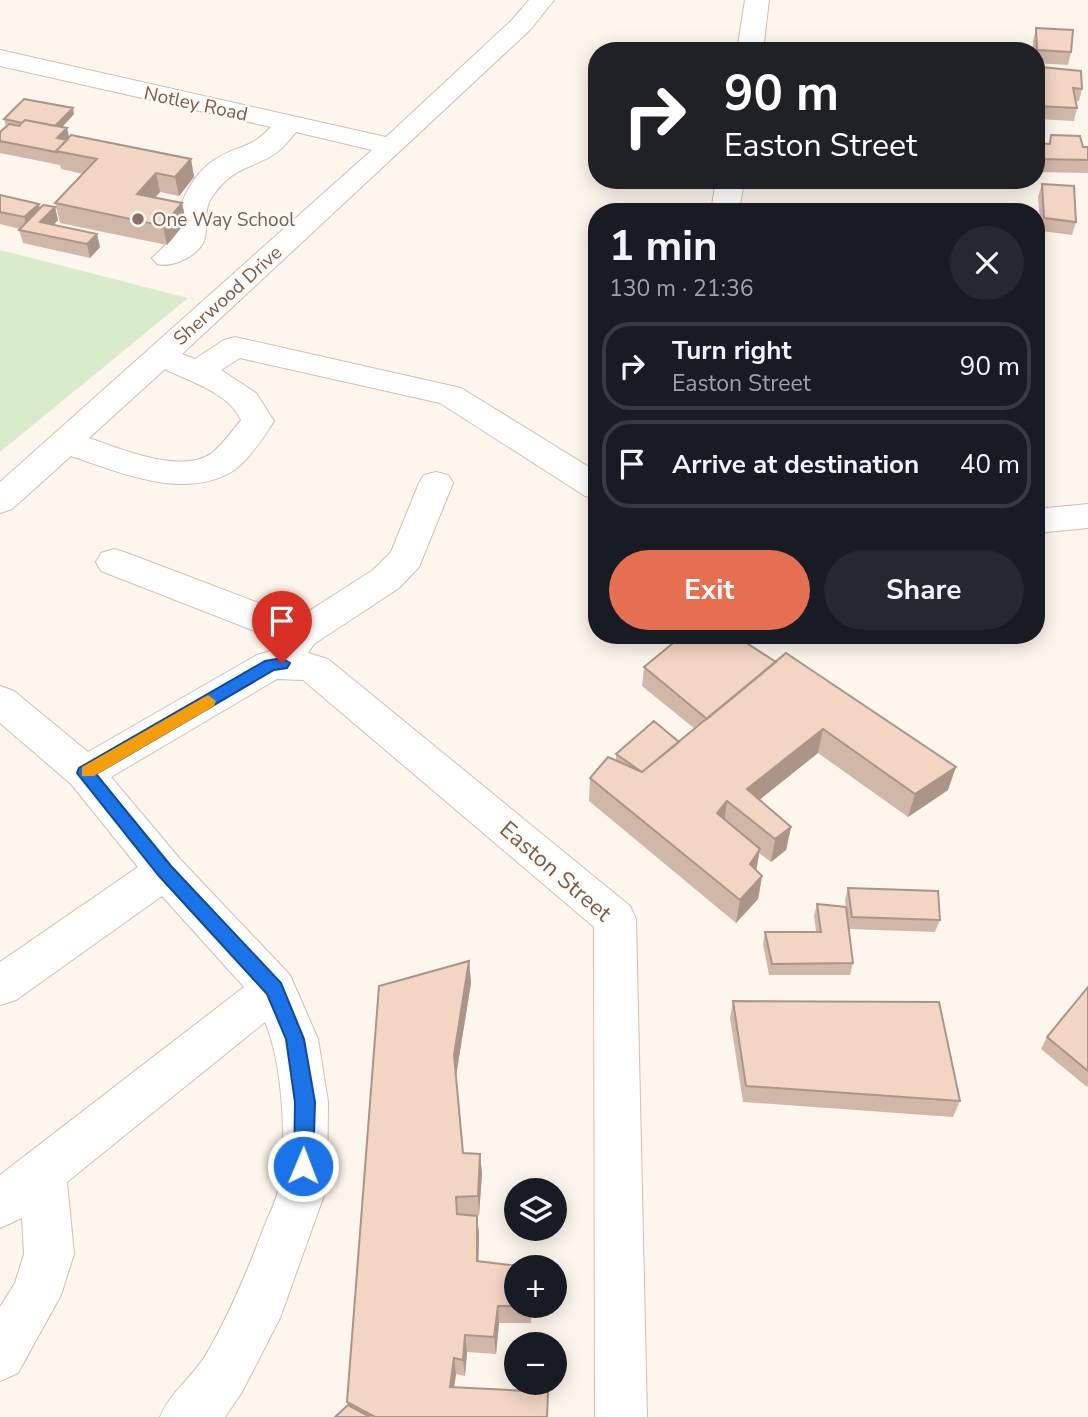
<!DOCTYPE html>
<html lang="en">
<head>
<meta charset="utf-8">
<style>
	:root { --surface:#171b24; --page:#242831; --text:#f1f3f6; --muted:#9ea1a6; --line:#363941; --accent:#e76f51 }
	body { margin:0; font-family:"Nunito Sans",sans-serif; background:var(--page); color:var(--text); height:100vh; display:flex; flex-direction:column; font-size:26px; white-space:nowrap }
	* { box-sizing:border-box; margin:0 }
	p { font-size:23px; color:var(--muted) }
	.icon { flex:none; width:38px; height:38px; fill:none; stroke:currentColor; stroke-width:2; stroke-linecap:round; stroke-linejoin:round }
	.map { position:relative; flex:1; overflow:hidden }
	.panel { position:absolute; left:588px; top:203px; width:457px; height:441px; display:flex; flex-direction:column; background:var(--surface); border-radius:28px; box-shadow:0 4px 18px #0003 }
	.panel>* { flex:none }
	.guide { position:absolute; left:588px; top:42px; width:457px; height:147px; border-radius:28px; box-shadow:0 4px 18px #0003; background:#202124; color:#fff; overflow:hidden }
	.buttons { position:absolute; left:504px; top:1178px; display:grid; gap:14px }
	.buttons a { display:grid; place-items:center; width:63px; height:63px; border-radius:50%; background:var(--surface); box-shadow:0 4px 18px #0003; font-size:35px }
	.pin { position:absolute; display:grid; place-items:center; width:60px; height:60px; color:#fff; margin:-72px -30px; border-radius:50% 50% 50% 0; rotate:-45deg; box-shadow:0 0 7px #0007 }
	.pin .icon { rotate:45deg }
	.me { position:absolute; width:77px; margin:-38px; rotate:1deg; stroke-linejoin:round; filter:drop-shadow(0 0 5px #0008) }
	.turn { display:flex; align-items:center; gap:24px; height:147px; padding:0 21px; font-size:32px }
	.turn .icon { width:91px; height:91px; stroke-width:2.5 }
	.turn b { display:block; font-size:49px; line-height:60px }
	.round { display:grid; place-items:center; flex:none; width:74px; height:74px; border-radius:37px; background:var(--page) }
	.overview { display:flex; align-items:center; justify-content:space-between; height:119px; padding:0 21px }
	h1 { font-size:42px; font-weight:700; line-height:52px }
	.action { display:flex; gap:14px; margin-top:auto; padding:14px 21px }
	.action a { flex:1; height:80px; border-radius:42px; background:var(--accent); color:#fff; font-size:28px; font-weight:700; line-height:80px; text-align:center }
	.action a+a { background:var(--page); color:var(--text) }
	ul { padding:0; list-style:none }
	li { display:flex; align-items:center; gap:21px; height:88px; margin:0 14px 10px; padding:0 7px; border:4px solid var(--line); border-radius:28px }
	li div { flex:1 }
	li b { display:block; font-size:26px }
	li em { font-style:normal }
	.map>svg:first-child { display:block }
	.green { fill:#d8ecc9 }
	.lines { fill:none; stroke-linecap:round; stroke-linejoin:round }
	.minor-casing { stroke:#d1beb0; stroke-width:2 }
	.minor { fill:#fff; fill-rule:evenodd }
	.wall { fill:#d1b7a8 }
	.shaded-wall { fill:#aa9588 }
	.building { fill:#f3d5c3; stroke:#aa9588; stroke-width:2 }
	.route { fill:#1a73e8; stroke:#114b97; stroke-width:2 }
	.slow { fill:#f59e0b }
	.education-dot { fill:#8d6e63; stroke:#fffaf3; stroke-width:2.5 }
	.labels { text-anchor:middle; stroke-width:5; stroke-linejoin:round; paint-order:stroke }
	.far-street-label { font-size:19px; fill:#7a5c4d; stroke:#fffaf3 }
	.far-education-label { font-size:19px; fill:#785e54; stroke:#fffaf3; text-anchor:start }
	.street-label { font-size:23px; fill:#7a5c4d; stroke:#fffaf3 }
</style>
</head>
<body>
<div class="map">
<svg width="1088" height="1417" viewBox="0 0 1088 1417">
	<rect width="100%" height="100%" fill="#fdf6ec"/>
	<path class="green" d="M0,250L188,298L0,452Z"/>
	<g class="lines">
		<g class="minor-casing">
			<path id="minor" d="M529,0H554L530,30L182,354L195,359L224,340L235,337L461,388L597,472V499L585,496L440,403L240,358L221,370L256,393L274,421C264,437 249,460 233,471C184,501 119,472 71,456L12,509L0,513V482L372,150L296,132C289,140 282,150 273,155C246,171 233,167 212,197C203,210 208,224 205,238C200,256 172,268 157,264L152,258L175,236C176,206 192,172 219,157C243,144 250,149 271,127L0,66V50L386,137L512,20ZM165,369C190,382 228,392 241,420C232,431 223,444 212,453C182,475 121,449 89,438Z
				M745,0H769L763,51H737Z
				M716,180H744L739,212H711Z
				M436,472L448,475L453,483L419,567L399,588L314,644L308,653L328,659L630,906L636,919L647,1417H595L594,927L303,680L277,679L111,777L180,859L290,975L318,1039L328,1102L327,1187L280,1318L242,1392L225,1417H160C170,1392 193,1377 207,1353C230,1313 248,1270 264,1227C269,1214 277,1200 279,1186C287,1142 283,1064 265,1022L67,1182L74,1254L61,1295L18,1373L0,1381V1307L15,1283L24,1254L22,1218L0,1228V1175L244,987L162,896L16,1000L0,1005V962L138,867L71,784L0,723V686L14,691L88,752L257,655L271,651L278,640L101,571L96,562L101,553L114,549L127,553L298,618L373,570L391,552L419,483L424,475Z
				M1088,504V528L1036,533V509Z"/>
		</g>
		<use href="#minor" class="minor"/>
	</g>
	<path class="wall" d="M1036,28L1071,52L1068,65L1036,63V51H1033V41Z
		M1041,67L1082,89L1079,101H1076L1077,108L1074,121L1036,119V88H1039L1038,80Z
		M74,114L62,127L69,137L191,159L194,177L179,196L160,192L155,198L182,203L186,222L167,245L60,223L55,203L83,174L61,169L60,165L0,153V132L6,126L4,119Z
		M1051,135L1083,147H1088V173L1036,172V143L1049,144Z
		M990,180H1027L1026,184Z
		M1042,184L1076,222L1072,235L1041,231L1038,197Z
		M0,195L40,209L55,207L58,220L54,225L100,247L90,258L23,243L19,230L20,229L0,224Z
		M683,635L948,790L908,817L818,753L759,800L791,827L786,850L771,862L759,853L756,870L762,876L758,899L736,923L589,801L590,778L616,760V754L679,742L695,729L642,686L644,667Z
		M848,888L940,920L935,932L849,929L853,963L850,975H769L763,944L765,932H816L814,916L817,904L846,907L845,900Z
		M469,961L471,983L456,1076L463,1153L480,1154L482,1174L479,1215L477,1216L479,1234L478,1261L532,1306L531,1323H499L496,1354L467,1352L465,1376L456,1374L454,1387L548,1417H335L348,1405L347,1402Z
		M1088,987V1086L1087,1087L1041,1049L1047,1037Z
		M733,1001L960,1101L953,1117L743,1102L730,1018Z"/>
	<path class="shaded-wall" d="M73,108L74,114L55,135L53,128Z
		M67,128L70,141L57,138Z
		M191,159L194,177L179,196L175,177Z
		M156,173L160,192L141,213L137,194Z
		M182,203L186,222L167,245L163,226Z
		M39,204L42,217L28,231L24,217Z
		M55,207L58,220L44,235L40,222Z
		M97,234L100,247L90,258L87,244Z
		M823,729L818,753L743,813L747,789Z
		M956,767L948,790L908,817L915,794Z
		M727,801L724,824L717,813Z
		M791,827L786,850L771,862L775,839Z
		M760,849L756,872L750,864Z
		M762,876L758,899L736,923L740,900Z
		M469,961L471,983L456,1076L454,1055Z
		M480,1154L482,1174L479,1215L478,1196Z
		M477,1216L479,1234L478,1279L477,1261Z
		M498,1306L499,1323L496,1354L494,1337Z
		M465,1335L467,1352L465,1376L463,1360Z
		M454,1358L456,1374L452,1403L450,1387Z"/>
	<path class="building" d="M1036,28L1073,30L1071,52L1037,50Z
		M1041,67L1081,71L1082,89L1073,88L1077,108L1036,106V88H1044Z
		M24,99L73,108L55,126L25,120L22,123L4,119Z
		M25,120L67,128L57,138L67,140L56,151V152L0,141V132L9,124L19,126Z
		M71,135L191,159L175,177L156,173L137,194L182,203L163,226L55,203L97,159L56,151Z
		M1051,135L1080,136L1083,147H1088V160L1038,159L1036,152V143L1050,144Z
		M1042,184L1074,186L1076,222L1044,218Z
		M0,195L39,204L24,217L0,212Z
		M43,205L55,207L40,222L97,234L87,244L19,230Z
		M683,635H734L776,662L707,719L644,667Z
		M786,653L956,767L915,794L823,729L747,789L791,827L775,839L727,801L717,813L760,849L750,864L762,876L740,900L590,778L608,757L642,772Z
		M654,721L679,742L642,772L616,754Z
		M848,888L938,891L940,920L852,917Z
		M817,904L846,907L853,963L772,964L765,932H821Z
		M469,961L454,1055L463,1153L480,1154L478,1196L456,1197L457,1214L477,1216V1261L528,1267H516V1306H531H498L494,1337L465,1335L463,1360L454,1358L450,1387L548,1392L547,1417H375L347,1402L379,986Z
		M1088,987V1071L1047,1037Z
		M733,1001L939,1002L960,1101L746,1086Z
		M348,1405L370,1417H335Z"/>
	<path class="route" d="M282,658L290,663L287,668L274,670L96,774L171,866L281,983L304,1039L315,1102L313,1166L310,1172L303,1175L296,1172L294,1166L295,1102L286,1039L267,994L159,876L77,773L79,768L265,661Z"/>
	<path class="slow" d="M208,695L216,701L214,706L94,776H82V767Z"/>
	<circle class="education-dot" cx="138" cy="219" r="7"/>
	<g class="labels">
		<g class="far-street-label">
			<text transform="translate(196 103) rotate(12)" y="7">Notley Road</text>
			<text transform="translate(227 295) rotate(-42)" y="7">Sherwood Drive</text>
		</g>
		<g class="far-education-label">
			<text x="152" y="226">One Way School</text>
		</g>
		<g class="street-label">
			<text transform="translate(556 871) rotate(41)" y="8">Easton Street</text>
		</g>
	</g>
</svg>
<div class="buttons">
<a><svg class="icon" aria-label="layers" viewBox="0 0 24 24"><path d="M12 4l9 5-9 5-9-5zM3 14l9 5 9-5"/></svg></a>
<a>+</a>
<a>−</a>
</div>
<div class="pin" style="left:282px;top:663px;background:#d93025"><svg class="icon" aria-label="arrive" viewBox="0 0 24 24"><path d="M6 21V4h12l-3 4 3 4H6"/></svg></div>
<svg class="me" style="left:303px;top:1166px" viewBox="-20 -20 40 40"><circle r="17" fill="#1a73e8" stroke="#fff" stroke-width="3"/><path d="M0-11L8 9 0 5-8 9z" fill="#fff"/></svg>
<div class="guide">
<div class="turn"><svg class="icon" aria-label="right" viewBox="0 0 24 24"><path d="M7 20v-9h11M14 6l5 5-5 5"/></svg><div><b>90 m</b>Easton Street</div></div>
</div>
<section class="panel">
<div class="overview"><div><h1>1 min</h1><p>130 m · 21:36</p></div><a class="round"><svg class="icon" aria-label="close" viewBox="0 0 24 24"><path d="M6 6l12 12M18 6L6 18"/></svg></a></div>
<ul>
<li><svg class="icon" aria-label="right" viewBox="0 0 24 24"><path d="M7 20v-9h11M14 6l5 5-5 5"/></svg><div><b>Turn right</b><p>Easton Street</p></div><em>90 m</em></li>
<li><svg class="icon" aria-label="arrive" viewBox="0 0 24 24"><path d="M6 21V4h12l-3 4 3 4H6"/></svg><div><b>Arrive at destination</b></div><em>40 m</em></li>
</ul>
<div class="action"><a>Exit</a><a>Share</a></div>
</section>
</div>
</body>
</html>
